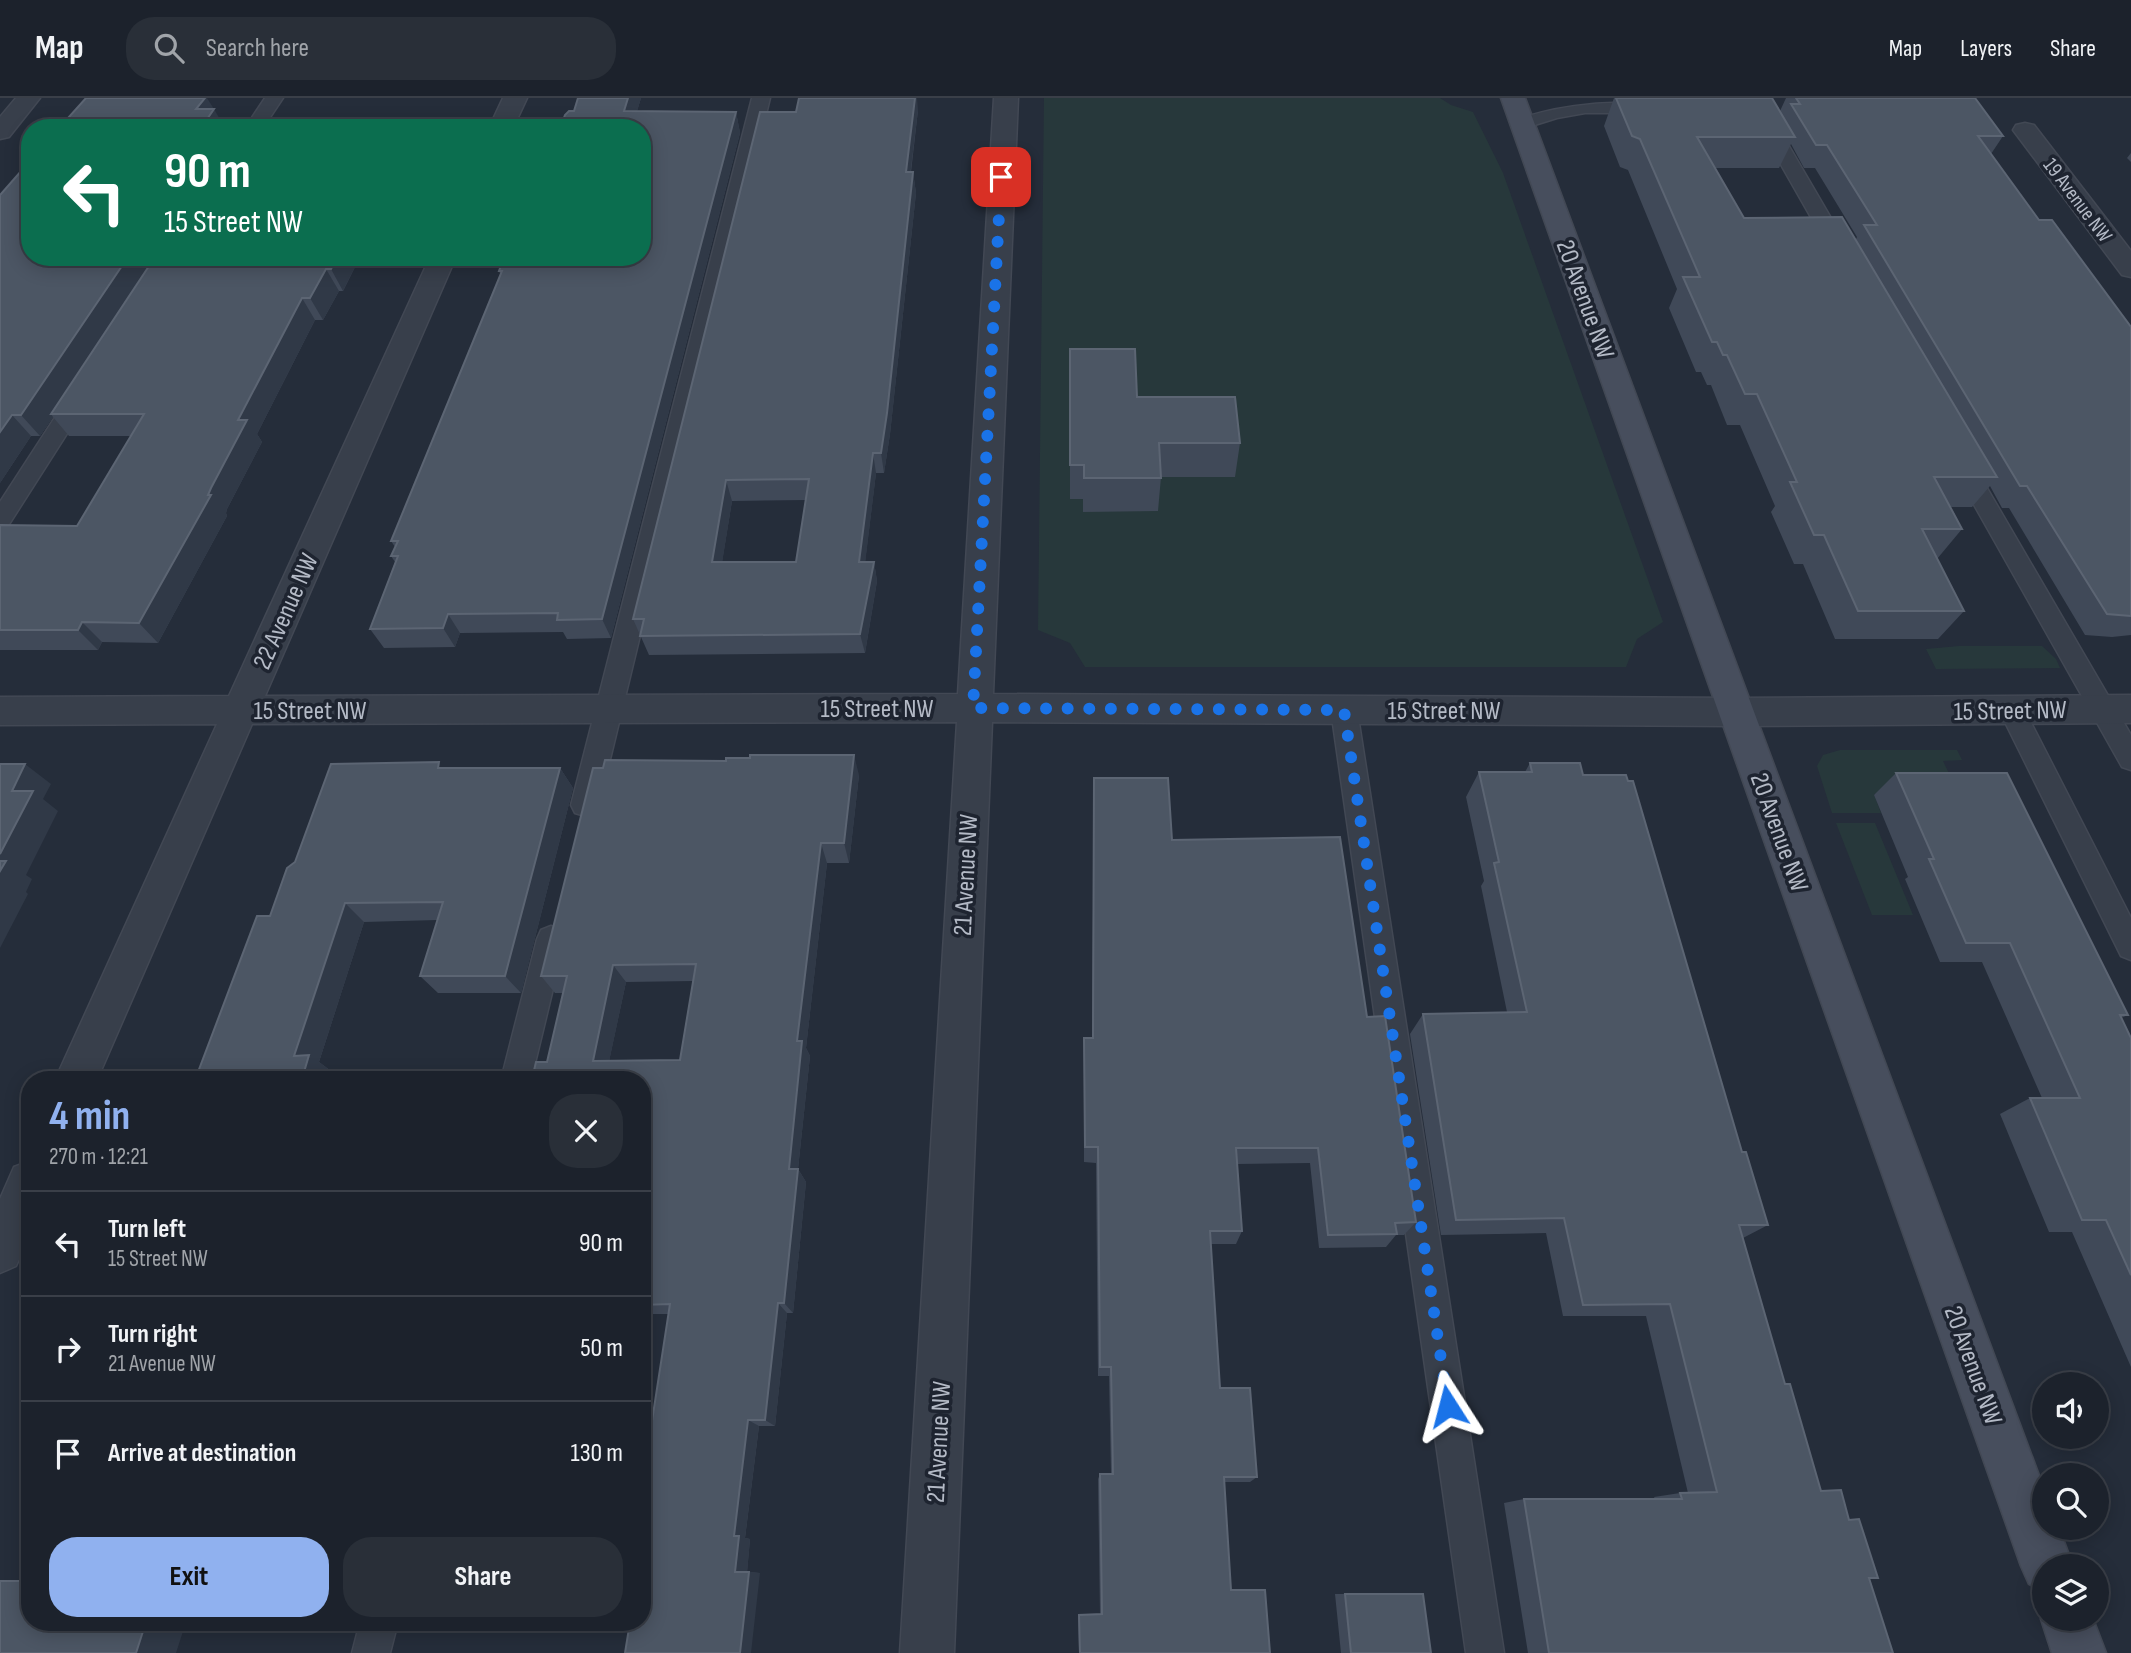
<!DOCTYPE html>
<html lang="en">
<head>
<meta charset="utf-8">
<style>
	:root { --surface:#1c222c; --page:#292f38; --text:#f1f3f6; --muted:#a0a4a9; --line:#3a3f48; --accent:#90b1ef }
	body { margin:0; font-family:"Sofia Sans Condensed",sans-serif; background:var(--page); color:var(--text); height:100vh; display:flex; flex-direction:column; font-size:26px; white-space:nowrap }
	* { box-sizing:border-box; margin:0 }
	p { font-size:23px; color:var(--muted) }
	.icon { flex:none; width:38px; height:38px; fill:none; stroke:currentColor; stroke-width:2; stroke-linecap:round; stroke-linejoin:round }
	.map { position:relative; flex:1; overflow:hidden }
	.details { position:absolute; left:21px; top:973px; width:630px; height:560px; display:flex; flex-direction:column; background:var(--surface); border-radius:28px; box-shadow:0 4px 18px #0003,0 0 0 2px var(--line) }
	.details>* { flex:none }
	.guide { position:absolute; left:21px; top:21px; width:630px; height:147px; border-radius:28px; box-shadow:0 4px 18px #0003,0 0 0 2px var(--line); background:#0b6e4f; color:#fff; overflow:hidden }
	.buttons { position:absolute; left:2032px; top:1274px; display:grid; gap:14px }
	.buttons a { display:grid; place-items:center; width:77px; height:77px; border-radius:50%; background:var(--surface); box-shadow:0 4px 18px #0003,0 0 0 2px var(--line); font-size:35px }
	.pin { position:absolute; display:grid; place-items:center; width:60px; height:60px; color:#fff; margin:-30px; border-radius:14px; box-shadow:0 4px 10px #0006 }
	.me { position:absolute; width:77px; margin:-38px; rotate:351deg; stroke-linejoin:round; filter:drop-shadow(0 0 5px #0008) }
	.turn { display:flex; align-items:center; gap:24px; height:147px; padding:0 28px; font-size:32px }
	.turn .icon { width:91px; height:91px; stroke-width:2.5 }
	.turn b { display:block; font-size:49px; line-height:60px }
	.round { display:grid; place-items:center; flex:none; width:74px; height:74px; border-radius:28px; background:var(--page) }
	.summary { display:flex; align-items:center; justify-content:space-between; height:119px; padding:0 28px }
	h1 { font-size:42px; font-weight:700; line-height:52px; color:var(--accent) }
	.action { display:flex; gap:14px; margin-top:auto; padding:14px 28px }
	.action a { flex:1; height:80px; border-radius:28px; background:var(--accent); color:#111; font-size:28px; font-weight:700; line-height:80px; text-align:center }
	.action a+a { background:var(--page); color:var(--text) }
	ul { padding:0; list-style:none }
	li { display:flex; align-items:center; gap:21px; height:105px; padding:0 28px; border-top:2px solid var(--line) }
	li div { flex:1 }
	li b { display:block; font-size:26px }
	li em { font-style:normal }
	header { display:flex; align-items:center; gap:42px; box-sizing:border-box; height:98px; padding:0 35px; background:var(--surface); border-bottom:2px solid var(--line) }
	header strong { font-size:33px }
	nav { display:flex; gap:38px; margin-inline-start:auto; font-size:24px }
	.search { width:490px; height:63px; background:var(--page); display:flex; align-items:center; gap:18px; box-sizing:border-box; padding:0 24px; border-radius:28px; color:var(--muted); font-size:26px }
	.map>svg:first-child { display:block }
	.green { fill:#27383b }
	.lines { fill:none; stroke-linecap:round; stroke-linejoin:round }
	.lane-casing { stroke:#424854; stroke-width:3 }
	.street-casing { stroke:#424854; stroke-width:3 }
	.secondary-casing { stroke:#424854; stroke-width:3 }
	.lane { fill:#383f4b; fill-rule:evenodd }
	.street { fill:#383f4b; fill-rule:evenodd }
	.secondary { fill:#474e5d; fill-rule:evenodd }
	.wall { fill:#404958; fill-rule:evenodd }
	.shaded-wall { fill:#303947 }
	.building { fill:#4c5664; stroke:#5c6573; stroke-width:2; fill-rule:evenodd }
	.route { stroke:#1a73e8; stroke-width:12; stroke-dasharray:0 21.6 }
	.labels { text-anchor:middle; stroke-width:7; stroke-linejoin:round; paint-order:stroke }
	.far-street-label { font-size:21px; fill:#b4bac6; stroke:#1e2430 }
	.street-label { font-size:26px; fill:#b4bac6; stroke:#1e2430 }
</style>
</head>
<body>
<header>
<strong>Map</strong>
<div class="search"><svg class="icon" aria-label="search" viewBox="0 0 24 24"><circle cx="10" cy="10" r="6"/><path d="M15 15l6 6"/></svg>Search here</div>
<nav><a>Map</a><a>Layers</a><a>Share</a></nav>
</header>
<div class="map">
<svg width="2131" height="1555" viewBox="0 0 2131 1555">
	<rect width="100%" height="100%" fill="#252d3a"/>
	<path class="green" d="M1044,0H1440L1451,7L1473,14L1503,75L1663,524L1637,541L1626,569H1085L1070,545L1038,532Z
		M1959,548H2042L2056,561L2060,570L1936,571L1926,551Z
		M1840,652H1957L1962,662L1943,663L1957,692L1874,696L1881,715H1832L1817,668L1823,657Z
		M1836,725H1875L1913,817H1872Z"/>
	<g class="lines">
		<g class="lane-casing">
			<path id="lane" d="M265,0H283L263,30H245Z
				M752,0H770L599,707L595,715L585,718L575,715L571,707Z
				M1697,0H1715V6L1707,14L1701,15H1585L1557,20L1522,31L1513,26L1516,22C1580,0 1630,5 1697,5Z
				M1743,0H1761L1849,151L1846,155L1839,157L1829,151Z
				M80,291L88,293L91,298L8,428L0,430V404L72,293Z
				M1962,358L1970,361L1973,366L2131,637V672L2122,669L1951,366L1954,361Z
				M1344,602L1353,605L1357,612L1504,1555H1466L1331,612L1335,605Z
				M2012,602L2021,605L2131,820V862L2121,858L1999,612L2003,605Z
				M551,828L561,832L565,841L531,982H501L537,841L541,832Z
				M360,1524H398L390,1555H352Z"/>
		</g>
		<g class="street-casing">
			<path id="street" d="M16,0H40L9,39L0,41V19Z
				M503,0H527L513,30H489Z
				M994,0H1018L993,596L1736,600L2131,597V625L1736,628L992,624L954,1555H900L957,624L252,626L97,982H55L217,626L0,627V599L229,598L430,159H456L265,598L958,596Z
				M2025,25L2034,27L2131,153V179L2122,177L2013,32L2016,27Z
				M30,1063V1137L16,1168L0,1175V1101L14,1069Z"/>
		</g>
		<g class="secondary-casing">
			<path id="secondary" d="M1501,0H1525L2044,1391V1430H2059L2073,1468H2044V1493L2029,1486L2021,1468Z
				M2044,1513V1521H2093L2106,1555H2052L2041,1521Z"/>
		</g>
		<use href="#lane" class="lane"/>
		<use href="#street" class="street"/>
		<use href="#secondary" class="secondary"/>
	</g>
	<path class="wall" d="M578,0H641L637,13L736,14L740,35L611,540L567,541L563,534L460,535L455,549L384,550L370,531L395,464L391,458L395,449L391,443L501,178L499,173L574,13Z
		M1614,0H1772L1780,13L1786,0H1975L2003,38L1991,56L2039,122L2131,229V537L2112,539L2085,537L2009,410H2002L1990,388L1972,409H1951L1962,431L1937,461L1964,513L1938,541H1835L1803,466H1794L1771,414L1775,408L1740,327H1727L1711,287H1707L1701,274H1696L1669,210L1677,191L1628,72L1620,69L1604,28ZM1791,46L1804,70H1815L1857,139L1856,141L1744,120L1715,70H1779Z
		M918,12L911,74H913L916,95L890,336L884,375H876L865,464H874L877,483L865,555L649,557L633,521ZM806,402L796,464H722L732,403Z
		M2131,55V64L2127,60Z
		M30,159H360L343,193H339L323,222H315L257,336L262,344L227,411L226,415L227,418L158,545L102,544L98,552H0V427L77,428L132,338H69L53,319L40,338H31L0,385Z
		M1070,251L1137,299L1240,345L1235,379H1161L1158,413L1083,414V401H1070Z
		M1530,665L1583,677L1742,1054L1768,1127L1743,1140L1785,1286L1821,1393L1849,1422L1893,1555H1528L1504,1405L1524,1401H1655L1654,1399L1680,1395H1688L1646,1218H1563L1546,1135L1441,1137L1410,936L1423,916L1507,914L1481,788L1484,783L1466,699L1479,674H1525Z
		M443,670H560L573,690L521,895H438L420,878L437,822L364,824L319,964L331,973L328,981H532L547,964L563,895H555L541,878L859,677L849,765H827L806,950L810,958L798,1071L806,1084L793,1215H787L775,1328H759L745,1440L750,1441L747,1474L760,1475L642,1524L669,1216H642V982H195L270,818ZM693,883L680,962L609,963L626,884Z
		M1896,675L2128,917L2121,920L2131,940V1269L2072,1134H2049L2000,1016L2030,1000H2042L1982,864H1940L1905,781L1908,779L1874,697Z
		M1094,680L1172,742L1367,919L1416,1124L1404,1137H1396L1386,1149L1319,1150L1310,1065L1237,1066L1242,1133L1236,1146H1211L1220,1290L1257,1379L1250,1384H1225L1079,1555L1078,1516H1100L1098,1381L1100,1376H1111L1109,1278H1098L1096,1065L1084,1064V940H1092Z
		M1335,1496H1423L1431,1555H1341Z"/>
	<path class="shaded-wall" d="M205,0H207L214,11L225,30H201L196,11Z
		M628,0H641L632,30L624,13Z
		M915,0H917L918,12L908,95L906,74Z
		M736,14L740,35L611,540L602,521Z
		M913,74L916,95L890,336L884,375L881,355Z
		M128,159H158L51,316L53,319L40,338L21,317Z
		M337,159H360L343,193L331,171Z
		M326,171L339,193L323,222L310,200Z
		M302,200L315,222L257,336L262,344L227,411L226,415L227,418L158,545L139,525L208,397L238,322Z
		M12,317L31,338L0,385V334Z
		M873,355L876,375L863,483L859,464Z
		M726,382L732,403L719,484L712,464Z
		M874,464L877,483L865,555L860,536Z
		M448,516L460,535L455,549L443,530Z
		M82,524L102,544L98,552L78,532Z
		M854,657L859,677L849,765L844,745Z
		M25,666L51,686L43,701L58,713L26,777L32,781L26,794L28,796L0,850V756L12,693Z
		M560,670L573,690L521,895L505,878Z
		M821,745L827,765L806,950L810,958L798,1071L806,1084L793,1215L784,1205L789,1071L797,943Z
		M345,805L364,824L319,964L331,973L328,982H302L294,958Z
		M613,867L626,884L606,978L593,963Z
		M778,1205L787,1215L775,1328L765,1322Z
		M748,1322L759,1328L745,1440L750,1441L747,1475L735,1474L734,1438Z
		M749,1474L760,1475L751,1555H740Z
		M146,1524H186L176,1555H136Z"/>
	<path class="building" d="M86,0H205L196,11H214L201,30H59Z
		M578,0H628L624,13L736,14L602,521L557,522L558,515L448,516L443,530L370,531L398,458H391L398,443H391L502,173H499L504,159H642V30H560L565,17L569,13H574Z
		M799,0H915L906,74H913L887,315L881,355H873L859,464H874L860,536L640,538L644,521H633L760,14H796ZM809,381L796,464H712L726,382Z
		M1616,0H1772L1795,39H1697L1744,120L1842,119L1997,379H1934L1962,431H1922L1964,513H1858L1824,437H1814L1790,384H1797L1757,296H1745L1727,257H1723L1717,244H1712L1683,179H1700L1640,41L1632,38Z
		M1796,0H1975L2003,38H1978L2039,122H2052L2131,229V518L2107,516L2027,388H2020L1864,127H1877L1827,47H1816L1791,6H1800Z
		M30,63V159H128L21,317H12L0,334V97Z
		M155,159H337L331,171H326L310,200H302L238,322H247L211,390L208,397H211L139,525L82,524L78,532H0V427L77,428L144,316H51Z
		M1070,251H1135L1137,299H1235L1240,345H1159L1161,380H1084V367H1070Z
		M750,657H854L844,745H821L797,943H802L789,1071H798L784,1205H778L765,1322H748L734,1438H739L735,1474H749L740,1555H625L630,1524H642V1388L670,1206L642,1207V982H195L257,818H270L287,770L295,764L331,666L439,664L438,670H560L505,878H420L443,804L345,805L294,958L309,957L302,981H532L536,964H547L567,878H541L593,670H603L605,662L726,663V660H750ZM696,866L680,962L593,963L613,867Z
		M1530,665H1580L1583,677H1626L1628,683H1633L1742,1054H1746L1768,1127H1739L1785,1286H1790L1821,1393L1841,1392L1849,1422L1859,1421L1878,1480H1869L1893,1555H1549L1524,1401H1682L1680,1395L1717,1394L1670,1206L1583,1207L1564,1120L1456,1122L1423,916L1527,914L1494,765L1499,764L1479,674H1532Z
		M0,666H25L12,693H33L0,756Z
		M1896,675H2007L2128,917H2120L2131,940V1177L2106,1122H2082L2030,1000H2080L2010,845H1966L1929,761H1934Z
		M1094,680H1168L1172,742L1340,739L1367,919L1385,918L1416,1124L1395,1125L1397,1136L1328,1137L1318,1050H1236L1242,1133H1210L1220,1290H1250L1257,1379H1224L1231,1492H1265L1270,1555H1080L1079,1517L1102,1516L1100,1376H1113L1111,1269H1100L1098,1049H1085L1084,940H1093Z
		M0,763H6L0,773Z
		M0,1483H30V1524H146L136,1555H0Z
		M1345,1496H1423L1431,1555H1351Z"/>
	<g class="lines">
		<path class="route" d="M1001,79L973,610L1344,612L1448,1308"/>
	</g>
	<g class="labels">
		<g class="far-street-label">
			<text transform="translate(2078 102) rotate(53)" y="7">19 Avenue NW</text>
		</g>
		<g class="street-label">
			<text transform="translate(1586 201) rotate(70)" y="9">20 Avenue NW</text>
			<text transform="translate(285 513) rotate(-66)" y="9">22 Avenue NW</text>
			<text x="877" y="619">15 Street NW</text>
			<text x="310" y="621">15 Street NW</text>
			<text x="1444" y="621">15 Street NW</text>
			<text transform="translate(2010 612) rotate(-1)" y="9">15 Street NW</text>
			<text transform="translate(1780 734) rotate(70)" y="9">20 Avenue NW</text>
			<text transform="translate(965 777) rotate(-87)" y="9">21 Avenue NW</text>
			<text transform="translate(1974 1267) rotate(70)" y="9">20 Avenue NW</text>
			<text transform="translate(938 1344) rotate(-87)" y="9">21 Avenue NW</text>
		</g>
	</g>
</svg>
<div class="buttons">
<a><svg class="icon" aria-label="sound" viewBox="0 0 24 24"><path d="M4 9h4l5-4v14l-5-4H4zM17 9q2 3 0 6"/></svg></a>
<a><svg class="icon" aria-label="search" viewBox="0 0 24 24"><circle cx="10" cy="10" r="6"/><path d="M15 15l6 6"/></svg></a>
<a><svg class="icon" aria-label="layers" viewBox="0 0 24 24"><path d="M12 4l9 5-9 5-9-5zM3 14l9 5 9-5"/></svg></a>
</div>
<div class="pin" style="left:1001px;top:79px;background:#d93025"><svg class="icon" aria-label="arrive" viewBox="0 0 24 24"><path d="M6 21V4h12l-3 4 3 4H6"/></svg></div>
<svg class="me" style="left:1448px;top:1308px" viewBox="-20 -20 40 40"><path d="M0-17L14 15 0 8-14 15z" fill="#1a73e8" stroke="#fff" stroke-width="4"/></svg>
<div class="guide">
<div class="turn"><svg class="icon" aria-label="left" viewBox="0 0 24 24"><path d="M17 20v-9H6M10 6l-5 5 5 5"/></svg><div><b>90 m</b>15 Street NW</div></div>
</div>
<section class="details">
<div class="summary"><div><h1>4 min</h1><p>270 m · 12:21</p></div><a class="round"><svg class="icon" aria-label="close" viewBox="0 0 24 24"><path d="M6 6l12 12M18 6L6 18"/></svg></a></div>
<ul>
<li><svg class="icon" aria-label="left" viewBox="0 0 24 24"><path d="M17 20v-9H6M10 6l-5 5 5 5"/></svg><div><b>Turn left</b><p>15 Street NW</p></div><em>90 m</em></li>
<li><svg class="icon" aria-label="right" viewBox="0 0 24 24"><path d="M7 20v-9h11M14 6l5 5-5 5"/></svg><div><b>Turn right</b><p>21 Avenue NW</p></div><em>50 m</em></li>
<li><svg class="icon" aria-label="arrive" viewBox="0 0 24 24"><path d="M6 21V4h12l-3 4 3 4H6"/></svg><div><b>Arrive at destination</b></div><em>130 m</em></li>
</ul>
<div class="action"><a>Exit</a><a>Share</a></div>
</section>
</div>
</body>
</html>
